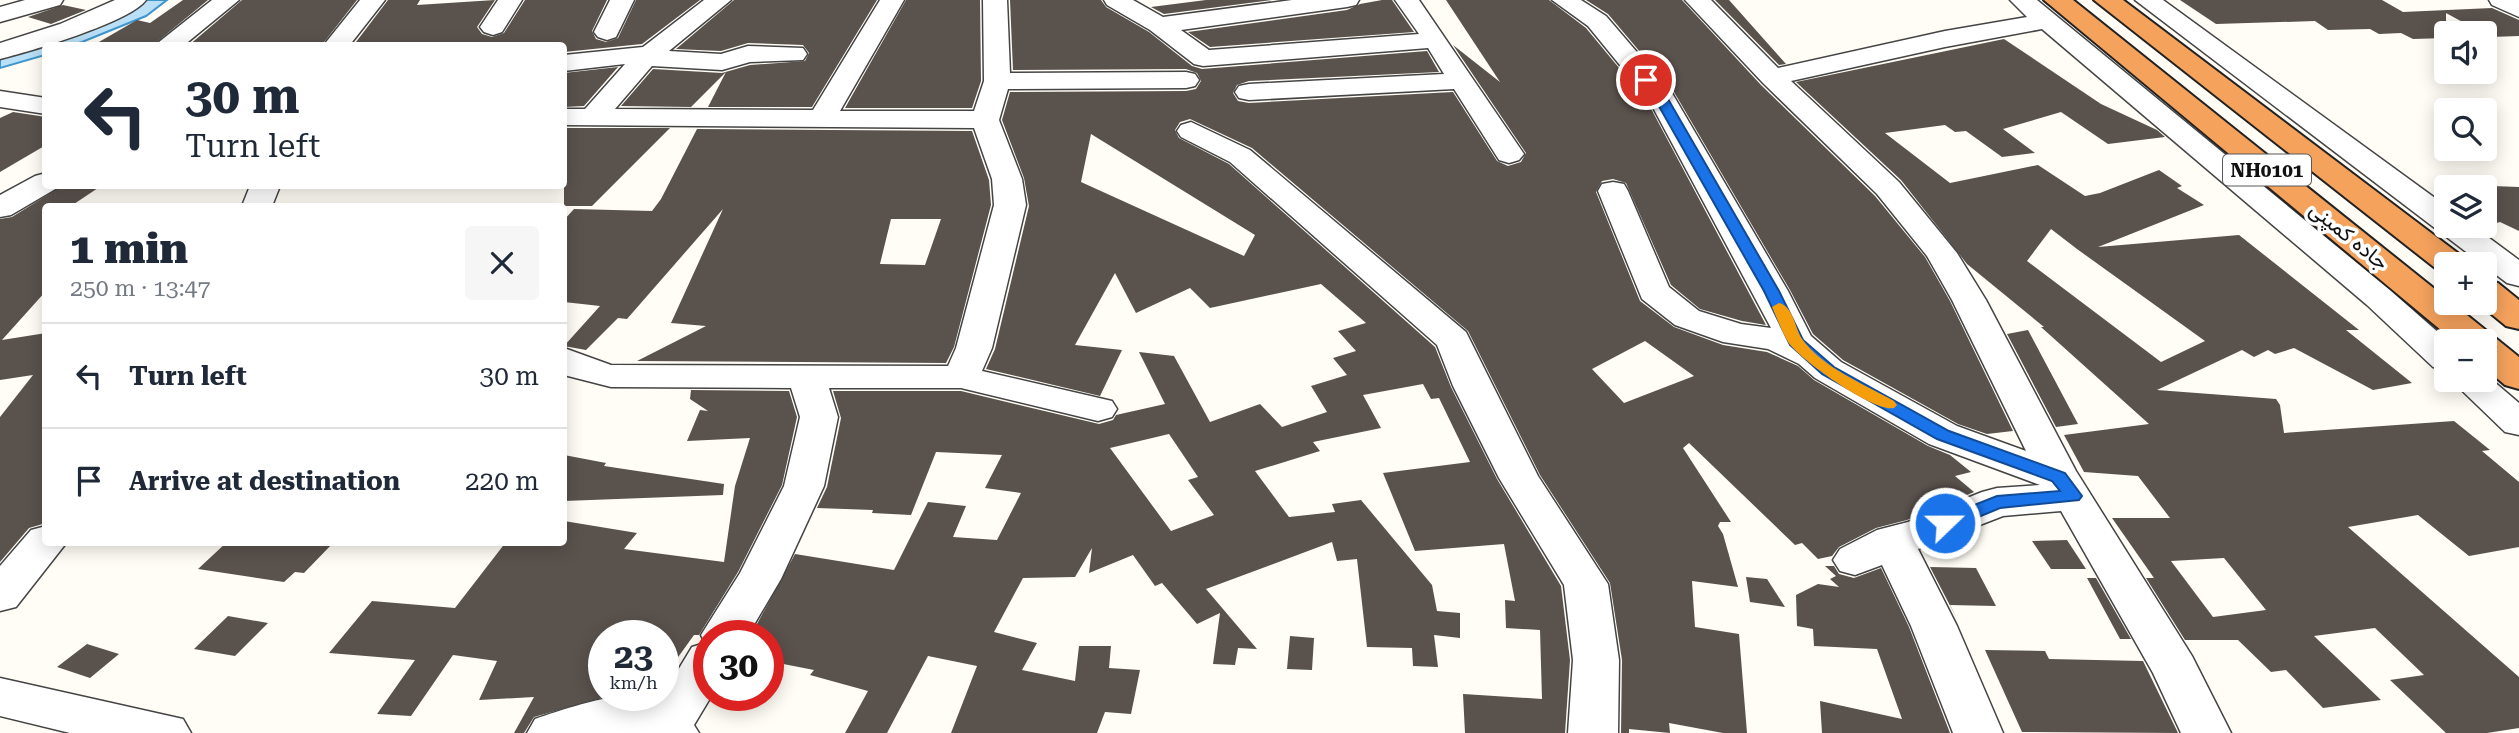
<!DOCTYPE html>
<html lang="en">
<head>
<meta charset="utf-8">
<style>
	:root { --surface:#fff; --page:#f6f6f7; --text:#1f2937; --muted:#747a83; --line:#e0e1e3 }
	body { margin:0; font-family:"Roboto Serif",Vazirmatn,serif; background:var(--page); color:var(--text); height:100vh; display:flex; flex-direction:column; font-size:26px; white-space:nowrap }
	* { box-sizing:border-box; margin:0 }
	p { font-size:23px; color:var(--muted) }
	.icon { flex:none; width:38px; height:38px; fill:none; stroke:currentColor; stroke-width:2; stroke-linecap:round; stroke-linejoin:round }
	.map { position:relative; flex:1; overflow:hidden }
	.drawer { position:absolute; left:42px; top:203px; width:525px; height:343px; display:flex; flex-direction:column; background:var(--surface); border-radius:7px; box-shadow:0 4px 18px #0003 }
	.drawer>* { flex:none }
	.hud { position:absolute; left:42px; top:42px; width:525px; height:147px; border-radius:7px; box-shadow:0 4px 18px #0003; background:#fff; color:var(--text); overflow:hidden }
	.tools { position:absolute; left:2434px; top:21px; display:grid; gap:14px }
	.tools a { display:grid; place-items:center; width:63px; height:63px; border-radius:7px; background:var(--surface); box-shadow:0 4px 18px #0003; font-size:35px }
	.speed { position:absolute; left:588px; top:620px; display:flex; gap:14px; font-size:35px; font-weight:700; text-align:center }
	.speed>* { display:grid; place-content:center; width:91px; height:91px; border-radius:50%; background:var(--surface); box-shadow:0 4px 18px #0003; line-height:1 }
	.speed small { font-size:18px; font-weight:400 }
	.speed .limit { border:10px solid #d22; background:#fff; color:#111 }
	.pin { position:absolute; display:grid; place-items:center; width:60px; height:60px; color:#fff; margin:-30px; border:4px solid #fff; border-radius:50%; box-shadow:0 2px 7px #0007 }
	.me { position:absolute; width:77px; margin:-38px; rotate:68deg; stroke-linejoin:round; filter:drop-shadow(0 0 5px #0008) }
	.turn { display:flex; align-items:center; gap:24px; height:147px; padding:0 28px; font-size:32px }
	.turn .icon { width:91px; height:91px; stroke-width:2.5 }
	.turn b { display:block; font-size:49px; line-height:60px }
	.round { display:grid; place-items:center; flex:none; width:74px; height:74px; border-radius:7px; background:var(--page) }
	.head { display:flex; align-items:center; justify-content:space-between; height:119px; padding:0 28px }
	h1 { font-size:42px; font-weight:800; line-height:52px }
	ul { padding:0; list-style:none }
	li { display:flex; align-items:center; gap:21px; height:105px; padding:0 28px; border-top:2px solid var(--line) }
	li div { flex:1 }
	li b { display:block; font-size:26px }
	li em { font-style:normal }
	.map>svg:first-child { display:block }
	.water { fill:#b9e0f7; stroke:#3f96cf; stroke-width:2 }
	.building { fill:#5a524d; fill-rule:evenodd }
	.lines { fill:none; stroke-linecap:round; stroke-linejoin:round }
	.minor-casing { stroke:#444; stroke-width:3 }
	.highway-casing { stroke:#222; stroke-width:4 }
	.minor { fill:#fff; fill-rule:evenodd }
	.highway { fill:#f5a25d; fill-rule:evenodd }
	.route { fill:#1a73e8; stroke:#114b97; stroke-width:2 }
	.slow { fill:#f59e0b }
	.labels { text-anchor:middle; stroke-width:7; stroke-linejoin:round; paint-order:stroke }
	.shield { fill:#fff; stroke:#585858; stroke-width:2 }
	.shield-label { font-size:19px; font-weight:bold; fill:#111 }
	.street-label { font-size:21px; fill:#111; stroke:#fff }
</style>
</head>
<body>
<div class="map">
<svg width="2519" height="733" viewBox="0 0 2519 733">
	<rect width="100%" height="100%" fill="#fffdf5"/>
	<path class="water" d="M141,0H167L146,16L82,42L72,45L46,46L45,55L0,68V52Z"/>
	<path class="building" d="M183,0H208L152,46H92L137,20L150,23Z
		M242,0H357L321,46H188Z
		M388,0H420L417,5L495,0L477,27L482,34L492,37L504,33L525,0H607L592,31L596,39L606,42L618,38L636,0H700L642,44L564,52V46H353Z
		M734,0H877L812,107H708L726,72L691,107L621,106L653,69L722,73L750,65L805,61L809,53L803,45L748,43L721,51L676,49Z
		M906,0H980L981,81L972,108H845Z
		M1010,0H1101L1106,7L1149,32L1192,66L1202,69L1427,51L1439,72L1249,81L1237,85L1233,93L1238,101L1249,103L1453,92L1497,161L1508,166L1521,162L1526,153L1453,45L1500,82L1446,0H1549L1586,28L1648,103L1766,325L1742,321L1700,309L1671,285L1626,183L1613,179L1602,181L1596,192L1640,301L1674,327L1723,345L1767,352L1798,366L1814,380L1928,446L1950,455L1971,472L1955,476L1974,492L1907,520L1876,528L1839,547L1832,556L1818,559L1802,543L1795,545L1689,443L1683,448L1731,522H1720L1718,526L1723,534L1738,587L1692,581L1695,627L1739,634L1747,733H1723L1669,723L1670,733L1629,729V733H1621L1622,660L1610,583L1540,475L1468,331L1252,148L1190,119L1180,122L1175,130L1179,138L1229,164L1435,347L1451,387L1497,479L1561,586L1570,660L1565,733H1465L1463,694L1542,699L1540,630L1506,628L1505,600L1515,601L1504,544L1415,551L1383,473L1470,462L1439,398L1431,399L1423,384L1363,395L1381,428L1313,442L1320,451L1255,471L1289,517L1335,512L1332,504L1361,500L1432,585L1437,611L1460,613V638L1434,635L1438,667L1413,666L1412,648L1367,647L1357,559L1337,561L1332,542L1206,589L1257,649L1238,648L1235,665L1213,664L1220,613L1197,624L1162,583L1155,586L1133,555L1089,573L1092,548L1075,577L1023,578L994,632L1037,643L1022,670L1075,681L1079,646H1111L1109,668L1140,670L1131,714L1105,712L1097,733H951L977,666L928,656L887,733H845L868,691L810,675L814,670L768,661V635H751L795,554L894,570L928,502L966,506L953,537L997,540L1021,493L985,488L1002,455L936,452L911,515L872,513L873,510L817,508L827,487L841,418L833,391H961L1099,424L1113,420L1116,415L1165,404L1139,352L1174,356L1210,422L1260,404L1282,427L1327,412L1311,386L1347,375L1333,358L1356,351L1338,331L1366,323L1321,284L1210,308L1190,288L1136,313L1115,273L1075,345L1122,350L1100,396L986,369L995,349L1029,206L1024,178L1002,120L1010,92L1186,91L1196,89L1201,81L1197,73L1186,69L1013,70ZM1091,134L1255,235L1244,256L1081,182ZM1645,341L1694,376L1624,403L1592,369ZM1169,434L1198,477L1188,480L1214,515L1171,531L1110,448Z
		M1206,0H1272L1164,14L1151,7Z
		M1382,0H1392L1414,32L1210,47L1188,32L1347,10L1360,4Z
		M1586,0H1682L1761,85L1875,196L1925,257L1950,301L2013,431L1987,434L1958,424L1843,360L1813,334L1790,290L1674,92L1608,14Z
		M1715,0H1729L1786,64L1779,65Z
		M2180,0H2382L2403,12L2492,8L2519,20V36L2490,37L2446,13V38L2413,39L2401,33L2379,34L2370,29L2328,30L2315,21L2216,24Z
		M63,5L86,10L51,24L28,17Z
		M2004,39L2101,104L2157,130L2165,137L2108,144L2061,112L2003,129L2035,153L2002,157L1966,131L1955,132L1945,125L1885,133L1950,183L2038,165L2085,196L2100,193L2159,170L2182,186L2177,188L2204,205L2098,247L2239,235L2359,330H2346L2412,383L2373,390L2294,348L2275,354L2268,350L2254,357L2242,350L2157,390L2276,399L2280,405L2284,433L2454,421L2490,450L2482,451L2519,482V547L2469,556L2418,515L2348,527L2519,677V728L2487,733H2446L2390,680L2424,675L2375,628L2314,636L2381,700L2323,708L2286,670L2271,672L2238,640H2185L2146,578H2154L2112,518H2170L2138,476L2084,472L2064,435L2149,424L2041,327H2044L1967,264L1901,180L1796,82ZM2051,229L2077,249L2205,341L2161,362L2027,261ZM2224,558L2266,610L2213,617L2171,561Z
		M618,67L584,106L564,107V73Z
		M13,112L46,117V145L0,172V118Z
		M564,128H670L592,206H564Z
		M697,129L972,131L989,180L991,205L954,347L946,363L637,361L706,326L671,323L723,209L627,319L618,318L586,350L564,346L600,306L564,302V220L574,209L652,211L661,199ZM891,219H941L925,265L880,264Z
		M2438,184L2519,187V231L2500,222L2493,224L2485,219V187H2446V190Z
		M62,186H101L71,206H46V291L2,340L46,333V523L29,528L0,562V417L33,375L0,380V219L12,217Z
		M2028,330L2078,424L2056,427L2007,334Z
		M691,390L789,391L797,417L782,485L738,572L699,635H694L663,678V635H604V695H613L534,717L524,733H514L534,697L479,700L497,661L453,655L411,716L377,714L415,660L329,653L372,601L455,608L506,542H564V521L637,533L624,549L724,562L735,486L750,438L687,441L700,410L708,411L690,399Z
		M564,455L606,463L604,466L724,484L723,495L564,501Z
		M2067,540L2086,569H2051L2032,541Z
		M227,542H334L304,573L295,572L284,582L198,569Z
		M1825,566H1834L1839,574L1854,578L1881,568L1909,627L1950,733H1822L1820,701L1902,719L1877,649L1814,646L1813,629L1797,626L1796,595L1818,584L1839,587L1830,579L1836,576Z
		M1930,567L1976,568L1996,606L1950,605L1958,621Z
		M1746,577L1767,579L1785,607L1750,602Z
		M2087,578H2096L2131,639H2120Z
		M228,616L268,623L235,656L194,649Z
		M1290,636L1314,638L1312,670L1287,669Z
		M87,644L119,654L90,678L57,667Z
		M1985,650L2045,651L2049,659L2143,661L2178,733L2022,732Z"/>
	<g class="lines">
		<g class="minor-casing">
			<path id="minor" d="M25,0H63L60,5L0,22V7Z
				M115,0H146C131,22 28,52 0,59V43L60,24Z
				M212,0H239L183,46H154Z
				M360,0H385L349,46H323Z
				M498,0H522L502,32L493,35L484,32L480,27Z
				M610,0H634L616,37L607,40L598,37L594,32Z
				M704,0H731L669,51L721,54L748,46L803,48L807,54L803,60L750,62L722,70L652,66L615,109L813,110L880,0H904L840,111H974L984,81L983,0H1007L1010,73L1186,72L1195,74L1199,80L1195,86L1186,88L1008,89L999,120L1022,179L1026,205L992,348L982,371L1112,401L1117,409L1112,417L1098,421L961,388H829L838,417L824,486L781,579L748,635H709V695H712L694,725L699,733H527L535,719C565,709 629,686 658,700L663,695L692,647L705,643L701,635L740,573L784,486L800,417L791,388L611,387L564,375V348L611,365L948,366L956,348L994,205L992,179L974,128L564,125V109H585L625,64L564,71V55L643,47Z
				M1104,0H1133L1163,17L1292,0H1359L1356,5L1347,7L1181,30L1209,50L1419,34L1395,0H1419L1524,154L1519,160L1509,163L1499,160L1454,89L1249,100L1239,98L1235,92L1239,86L1249,84L1444,74L1428,48L1203,66L1194,64L1150,30L1107,5Z
				M1552,0H1581L1606,16L1672,93L1788,291L1811,336L1841,362L1957,426L2026,451L1952,300L1927,256L1877,194L1763,83L1685,0H1711L1778,68L1945,31L2027,17L2010,0H2037L2391,291L2448,341L2446,370L2433,367L2367,305L2042,29L1945,47L1791,81L1899,182L1957,253L1986,300L2076,471L2192,656L2231,733H2181L2153,673L2061,511L2003,516L1918,549L1957,626L2003,733H1953L1911,626L1882,565L1855,575L1840,571L1833,560L1840,549L1877,530L1908,522L1982,492L1997,488L2040,485L1929,444L1815,378L1799,364L1768,349L1723,342L1675,325L1642,299L1598,191L1602,184L1613,182L1624,184L1628,191L1669,287L1699,311L1741,324L1771,328L1650,102L1588,26Z
				M2135,0H2163L2446,206V226H2473L2519,260V286L2507,283Z
				M2489,0H2519V17L2492,5Z
				M0,91L46,98V114L0,107Z
				M1191,122L1250,150L1466,332L1538,476L1608,584L1619,660L1618,733H1568L1573,660L1564,585L1499,478L1453,386L1437,345L1230,162L1181,137L1177,131L1181,125Z
				M46,173V186H59L57,188L11,215L0,217V195L35,176Z
				M250,186H280L272,206H242Z
				M2485,374L2519,403V435L2505,432L2451,380H2485Z
				M46,526V542H67L16,607L0,611V566L31,530Z
				M0,678L183,719L191,733H70L0,716Z"/>
		</g>
		<g class="highway-casing">
			<path id="highway" d="M2044,0H2073L2446,298V303H2452L2519,357V389L2505,385L2485,368V341H2454Z
				M2094,0H2123L2463,257L2468,264H2446V273L2439,271Z
				M2485,280L2498,283L2519,300V329L2506,326L2478,303H2485Z"/>
		</g>
		<use href="#minor" class="minor"/>
		<use href="#highway" class="highway"/>
	</g>
	<path class="route" d="M1641,77H1650L1668,99L1779,291L1803,340L1834,367L1949,431L2065,473L2082,496L2079,500L2000,508L1952,528H1939L1936,523L1939,519L1997,496L2060,491L2052,481L1937,439L1822,374L1790,345L1764,291L1656,101L1640,80Z"/>
	<path class="slow" d="M1779,303C1793,306 1795,328 1802,339C1823,368 1864,384 1894,401L1897,405L1894,408C1875,413 1800,360 1788,342C1782,332 1777,318 1772,307Z"/>
	<g class="labels">
		<rect class="shield" x="2223" y="154.5" width="88" height="31" rx="5"/>
		<g class="shield-label">
			<text x="2267" y="177">NH0101</text>
		</g>
		<g class="street-label">
			<text transform="translate(2349 236) rotate(39)" y="7">جاده کمپنی</text>
		</g>
	</g>
</svg>
<div class="tools">
<a><svg class="icon" aria-label="sound" viewBox="0 0 24 24"><path d="M4 9h4l5-4v14l-5-4H4zM17 9q2 3 0 6"/></svg></a>
<a><svg class="icon" aria-label="search" viewBox="0 0 24 24"><circle cx="10" cy="10" r="6"/><path d="M15 15l6 6"/></svg></a>
<a><svg class="icon" aria-label="layers" viewBox="0 0 24 24"><path d="M12 4l9 5-9 5-9-5zM3 14l9 5 9-5"/></svg></a>
<a>+</a>
<a>−</a>
</div>
<div class="speed"><div>23<small>km/h</small></div><div class="limit">30</div></div>
<div class="pin" style="left:1646px;top:80px;background:#d93025"><svg class="icon" aria-label="arrive" viewBox="0 0 24 24"><path d="M6 21V4h12l-3 4 3 4H6"/></svg></div>
<svg class="me" style="left:1945px;top:523px" viewBox="-20 -20 40 40"><circle r="17" fill="#1a73e8" stroke="#fff" stroke-width="3"/><path d="M0-11L8 9 0 5-8 9z" fill="#fff"/></svg>
<div class="hud">
<div class="turn"><svg class="icon" aria-label="left" viewBox="0 0 24 24"><path d="M17 20v-9H6M10 6l-5 5 5 5"/></svg><div><b>30 m</b>Turn left</div></div>
</div>
<section class="drawer">
<div class="head"><div><h1>1 min</h1><p>250 m · 13:47</p></div><a class="round"><svg class="icon" aria-label="close" viewBox="0 0 24 24"><path d="M6 6l12 12M18 6L6 18"/></svg></a></div>
<ul>
<li><svg class="icon" aria-label="left" viewBox="0 0 24 24"><path d="M17 20v-9H6M10 6l-5 5 5 5"/></svg><div><b>Turn left</b></div><em>30 m</em></li>
<li><svg class="icon" aria-label="arrive" viewBox="0 0 24 24"><path d="M6 21V4h12l-3 4 3 4H6"/></svg><div><b>Arrive at destination</b></div><em>220 m</em></li>
</ul>
</section>
</div>
</body>
</html>
